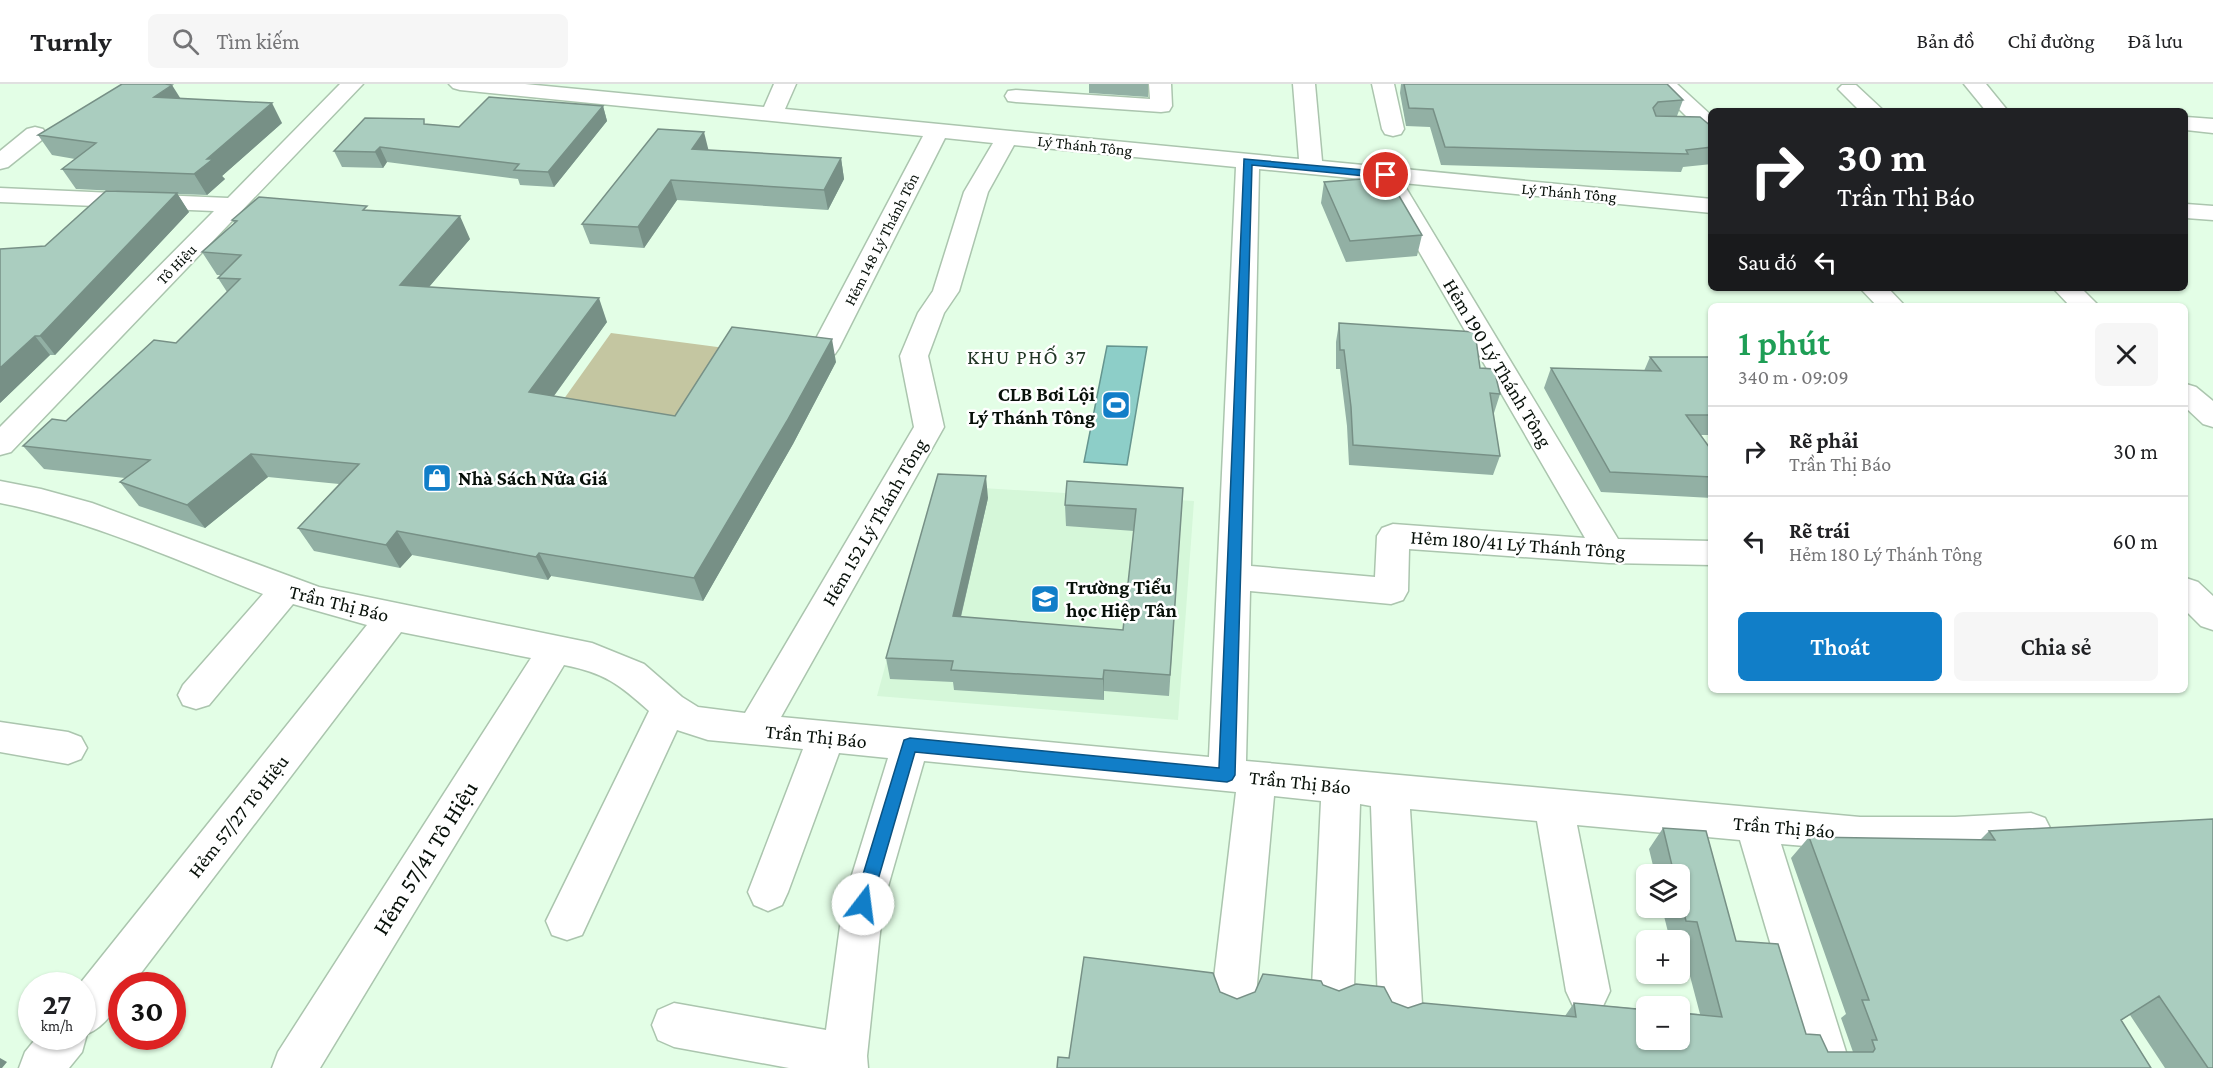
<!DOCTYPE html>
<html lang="vi">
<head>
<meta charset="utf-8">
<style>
	:root { --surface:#fff; --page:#f6f6f6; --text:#202124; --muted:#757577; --line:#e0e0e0; --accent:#117ec8 }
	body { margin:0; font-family:"Crimson Pro",serif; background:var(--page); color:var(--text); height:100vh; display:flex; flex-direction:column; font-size:22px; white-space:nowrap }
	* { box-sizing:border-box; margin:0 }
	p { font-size:20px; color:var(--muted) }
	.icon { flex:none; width:33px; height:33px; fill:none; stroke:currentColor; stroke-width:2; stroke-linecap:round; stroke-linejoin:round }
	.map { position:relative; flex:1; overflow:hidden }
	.panel { position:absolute; left:1708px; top:219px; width:480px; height:390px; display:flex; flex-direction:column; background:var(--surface); border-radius:9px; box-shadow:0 2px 4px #0004 }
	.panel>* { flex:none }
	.hud { position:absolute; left:1708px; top:24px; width:480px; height:183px; border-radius:9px; box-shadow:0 2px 4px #0004; background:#202124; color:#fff; overflow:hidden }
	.fabs { position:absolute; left:1636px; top:780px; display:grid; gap:12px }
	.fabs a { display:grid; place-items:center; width:54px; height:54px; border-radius:9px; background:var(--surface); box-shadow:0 2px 4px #0004; font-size:30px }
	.speed { position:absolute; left:18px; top:888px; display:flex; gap:12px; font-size:30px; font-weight:700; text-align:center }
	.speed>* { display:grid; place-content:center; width:78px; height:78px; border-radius:50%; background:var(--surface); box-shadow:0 2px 4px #0004; line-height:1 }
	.speed small { font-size:15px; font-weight:400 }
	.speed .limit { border:9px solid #d22; background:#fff; color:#111 }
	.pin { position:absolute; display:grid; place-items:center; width:51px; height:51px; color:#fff; margin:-26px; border:3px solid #fff; border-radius:50%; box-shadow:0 2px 6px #0007 }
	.me { position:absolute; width:66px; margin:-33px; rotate:15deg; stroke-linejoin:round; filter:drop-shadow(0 0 4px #0008) }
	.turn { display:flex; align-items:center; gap:21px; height:126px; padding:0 30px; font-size:27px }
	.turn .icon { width:78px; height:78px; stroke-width:2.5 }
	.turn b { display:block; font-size:42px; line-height:51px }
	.then { display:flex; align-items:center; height:57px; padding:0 30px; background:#0003; gap:12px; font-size:22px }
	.round { display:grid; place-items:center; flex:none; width:63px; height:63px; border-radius:9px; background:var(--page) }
	.summary { display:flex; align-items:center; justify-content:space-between; height:102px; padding:0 30px }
	h1 { font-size:36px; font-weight:600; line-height:45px; color:#1e9e55 }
	.action { display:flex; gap:12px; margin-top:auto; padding:12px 30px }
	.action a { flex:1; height:69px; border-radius:9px; background:var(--accent); color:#fff; font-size:24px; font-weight:600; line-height:69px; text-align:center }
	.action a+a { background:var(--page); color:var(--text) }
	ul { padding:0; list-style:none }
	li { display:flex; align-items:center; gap:18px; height:90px; padding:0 30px; border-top:2px solid var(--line) }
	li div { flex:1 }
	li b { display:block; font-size:22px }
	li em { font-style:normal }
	header { display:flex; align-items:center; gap:36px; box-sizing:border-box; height:84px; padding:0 30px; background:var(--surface); border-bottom:2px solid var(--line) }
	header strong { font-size:28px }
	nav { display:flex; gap:33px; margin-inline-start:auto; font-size:21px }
	.search { width:420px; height:54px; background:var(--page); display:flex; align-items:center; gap:15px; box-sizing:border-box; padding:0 21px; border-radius:9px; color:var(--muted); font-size:22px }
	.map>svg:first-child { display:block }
	.built { fill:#d5f7d9 }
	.green { fill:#c4c6a1 }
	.water { fill:#8dcec8; stroke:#65958f; stroke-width:1.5 }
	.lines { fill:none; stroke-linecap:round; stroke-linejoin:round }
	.minor-casing { stroke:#abc5ae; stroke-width:3 }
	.major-casing { stroke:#abc5ae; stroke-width:3 }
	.minor { fill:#fff; fill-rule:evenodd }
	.major { fill:#fff; fill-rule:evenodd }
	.wall { fill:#92b0a4 }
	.shaded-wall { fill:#779086 }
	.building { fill:#aacdbf; stroke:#779086; stroke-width:1.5 }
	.route { fill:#117ec8; stroke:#0b5282; stroke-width:1.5 }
	.labels { text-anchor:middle; stroke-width:5; stroke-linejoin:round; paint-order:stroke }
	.far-street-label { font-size:16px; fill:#071009; stroke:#fff }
	.street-label { font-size:20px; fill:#071009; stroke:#fff }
	.poi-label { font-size:20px; font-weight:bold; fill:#071009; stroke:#fff; text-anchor:start }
	.neighbourhood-label { font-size:21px; letter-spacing:1.5px; fill:#213725; stroke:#fff }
	.near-street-label { font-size:24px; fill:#071009; stroke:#fff }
</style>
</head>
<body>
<header>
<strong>Turnly</strong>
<div class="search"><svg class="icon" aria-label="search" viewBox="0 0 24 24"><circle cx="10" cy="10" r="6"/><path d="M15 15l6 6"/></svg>Tìm kiếm</div>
<nav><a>Bản đồ</a><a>Chỉ đường</a><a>Đã lưu</a></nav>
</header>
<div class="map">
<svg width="2213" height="984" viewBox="0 0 2213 984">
	<rect width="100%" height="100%" fill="#e3fee6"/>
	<path class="built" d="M935,401L1194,417L1178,636L877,612Z"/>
	<path class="green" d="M611,249L725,264L668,347L551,333Z"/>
	<path class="water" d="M1107,262L1147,263L1127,381L1084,378Z"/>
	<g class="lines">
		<g class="minor-casing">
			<path id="minor" d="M340,0H363L11,368L0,371V343L214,127L0,118V104L228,114Z
				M449,0H525L764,23L774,0H796L785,25L1299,75L1293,0H1315L1322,77L1712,115V129L1403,99L1618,455L1712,457V481L1609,479L1409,465L1408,507L1403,516L1391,520L1250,507L1246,677L1860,733H1955L2031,729L2045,734L2051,746L2045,758C2025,766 2003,765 1982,766C1914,770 1848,766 1781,760L1851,984H1807L1740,756L1577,741L1610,907L1603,922L1588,928L1573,922L1566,907L1537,737L1410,725L1422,920L1415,935L1400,941L1385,935L1378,920L1371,722L1360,720L1354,903L1348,918L1333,924L1318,918L1312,903L1321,717L1274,712L1256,911L1249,926L1234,932L1219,926L1212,911L1236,708L924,677L883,820L867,972L868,984H789L674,963L658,956L652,941L658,926L674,919L826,946L843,820L888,674L839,669L788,808L782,821L768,827L754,821L748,808L803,665L708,656L677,646L582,851L567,856L552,851L546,837L649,627C619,600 605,589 564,581L320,984H272L278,968L531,574L401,548L131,902H122C122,920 105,943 87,950L82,968L69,984H19L25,968L38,952H82V902H78L367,541L293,520L209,621L196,625L183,621L178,611L183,601L263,510C176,476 92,437 0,419V397L41,405L92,419L319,503L592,559L644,580L682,613L698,623L745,629L914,343L900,272L918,229L933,207L964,108L993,59L945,54L839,264L835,270L825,272L815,270L811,264L923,52L460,6L453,4ZM1014,61L1236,83L1209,673L781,633L944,343L928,272L944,229L959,207L988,108ZM1259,85L1382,97L1380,100L1585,454L1393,440L1382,444L1377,452L1375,493L1251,482Z
				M1149,0H1171L1172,22L1169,27L1161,28L1016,18L1008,17L1005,12L1008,7L1016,6L1150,15Z
				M1372,0H1394L1404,45L1401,50L1393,52L1385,50L1382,45Z
				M1964,0H1986L2008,27H1986Z
				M1842,1H1856L1884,27H1860L1838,5Z
				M2186,33L2213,35V49L2186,46Z
				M35,43L43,45L46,50L43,55L8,83L0,85V67L27,45Z
				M2186,120L2213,122V136L2186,134Z
				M2053,204H2081L2099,222H2070Z
				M2186,300L2196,303L2213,317V343L2203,340L2186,324Z
				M0,638L68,648L81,653L87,664L81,675L68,680L0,668Z"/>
		</g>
		<g class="major-casing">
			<path id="major" d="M1654,0H1677L1712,32V52L1704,50Z
				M1860,204H1888L1905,222H1877Z
				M2186,494L2198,498L2213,512V546L2201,542L2186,527Z"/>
		</g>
		<use href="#minor" class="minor"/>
		<use href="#major" class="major"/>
	</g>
	<path class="wall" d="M1089,0H1148V13L1089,9Z
		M1401,0H1667L1683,16L1677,32L1712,43V80L1683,83L1681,88L1441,81L1430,43L1406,42L1400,9Z
		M180,14L282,39L222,92L225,95L207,111L177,110L189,128L55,271H50L0,319L45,162L159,109L76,105L62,85L75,75L52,71L38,51Z
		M603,22L607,37L554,103L520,101L518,95L387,78L383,84L342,83L334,67L426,40L459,43Z
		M709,66L841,74L844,95L828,126L677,116L644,164L590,160L582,140Z
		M1324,98L1422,151L1417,172L1346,178L1321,119Z
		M369,126L470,155L429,203L607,238L554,312L675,332L836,278L793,360L703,517L551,492L548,496L412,471L400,484L314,467L298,444L339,400L268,393L205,444L139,422L120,398L125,394L44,385L23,362L66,337L176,259L227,208L218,194L221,191H217L202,168L234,139L232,136Z
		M1339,239L1480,284L1500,310L1494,329H1493L1500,372L1493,391L1349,381L1347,342L1340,285H1336V258Z
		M1650,273H1712V351H1700L1712,367V414L1601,408L1544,304L1551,284L1644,287Z
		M1183,404L1169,612L1104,607V616L954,606L953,598L890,595L886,574L988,414L961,533L1123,546L1134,447L1066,442L1065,421Z
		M2213,735V984H2165L2130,931L2121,936L2151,984L1069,974L1220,908L1237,915L1323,901L1339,907L1392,918L1408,924L1565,932L1574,919L1700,930L1681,858H1680V856H1670L1662,824H1680V790H1655L1649,765L1663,744L1736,857L1806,950L1828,968H1853L1841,934L1846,930L1791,774L1809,753L1980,756L1989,747Z"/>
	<path class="shaded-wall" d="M172,1L184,20L154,13Z
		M272,19L282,39L222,92L225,95L207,111L194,90L207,75Z
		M603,22L607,37L554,103L548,88Z
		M704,48L709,68L692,65Z
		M380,63L387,78L383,84L375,68Z
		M841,74L844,95L828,126L824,106Z
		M671,96L677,116L644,164L638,143Z
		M177,109L189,128L55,271L40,252Z
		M460,132L470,155L411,224L400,201Z
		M599,214L607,238L540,331L529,308Z
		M35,252L50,271L0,319V284Z
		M832,255L836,278L793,360L703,517L694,494Z
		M251,370L268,393L205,444L187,421Z
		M986,392L988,414L956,553L953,532Z
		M397,447L412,471L400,484L386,461Z
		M539,469L551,492L548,496L536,473Z
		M1104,586V616L1103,595Z
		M0,974L7,978L2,984H0Z"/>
	<path class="building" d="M122,0H165L172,1L154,13L272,19L207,75H213L194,90L62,85L96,59L38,51Z
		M1404,0H1667L1683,16L1658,18L1653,24L1656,32L1700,33L1712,43V63L1686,66L1688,70L1445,63L1433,25L1409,24Z
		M489,13L603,22L548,88L514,86L519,80L380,63L375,68L334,67L365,34L424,35V40L459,43Z
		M658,45L704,48L692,65L841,74L824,106L671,96L638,143L582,140Z
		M1388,93L1422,151L1350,157L1324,98Z
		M106,107L177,109L40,252H35L0,284V165L45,162Z
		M259,113L367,122L363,126L460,132L400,201L599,214L529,308L675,332L732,243L832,255L787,337L694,494L539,469L536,473L397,447L386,461L298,444L359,380L251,370L187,421L120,398L150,376L23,362L52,335L66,337L154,256L176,259L240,195L218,194L241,171L202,168L237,137L232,136Z
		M1339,239L1475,248L1480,284L1494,285L1500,310L1490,309L1500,372L1353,361L1351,323L1344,266H1340Z
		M1650,273H1712V331H1686L1712,367V393L1610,388L1551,284L1661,287Z
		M938,390L986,392L953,532L1123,546L1136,425L1065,421L1067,397L1183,404L1170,591L1104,586L1103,595L951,586L953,577L886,574Z
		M2213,735V984H2208L2159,912L2121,936L2151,984H1057L1058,973L1069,974L1084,873L1213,889L1220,908L1237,915L1255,908L1263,890L1321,897L1323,901L1339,907L1356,900L1384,903L1392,918L1408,924L1423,919L1576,933L1574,919L1647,926V956H1680V929L1722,933L1697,838L1686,837L1680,814V790H1674L1663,744L1706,747L1736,857L1778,860L1806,950L1820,951L1828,968H1873L1875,965L1872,956H1877L1862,916H1869L1809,753L1995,756L1989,747Z"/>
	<path class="route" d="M1244,75L1386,88L1391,91L1386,94L1252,81L1235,691L1232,696L1227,698L915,668L871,820L869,825L863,827L857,825L854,820L904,656L910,654L1219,684Z"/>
	<defs>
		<g id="stadium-square" transform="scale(1.5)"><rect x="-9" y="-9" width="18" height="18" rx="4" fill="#117ec8" stroke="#fff"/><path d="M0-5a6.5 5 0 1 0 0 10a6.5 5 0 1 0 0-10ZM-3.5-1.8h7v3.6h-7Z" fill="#fff"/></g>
		<g id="shop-square" transform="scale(1.5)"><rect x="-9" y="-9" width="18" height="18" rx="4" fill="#117ec8" stroke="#fff"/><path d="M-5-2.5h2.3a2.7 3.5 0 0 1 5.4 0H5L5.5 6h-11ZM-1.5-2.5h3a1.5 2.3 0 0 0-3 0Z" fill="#fff"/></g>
		<g id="school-square" transform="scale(1.5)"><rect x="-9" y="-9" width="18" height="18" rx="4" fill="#117ec8" stroke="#fff"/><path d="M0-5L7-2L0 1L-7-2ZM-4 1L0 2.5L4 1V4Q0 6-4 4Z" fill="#fff"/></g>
	</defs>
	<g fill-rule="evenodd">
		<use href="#stadium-square" x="1116" y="321"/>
		<use href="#shop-square" x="437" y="394"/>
		<use href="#school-square" x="1045" y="515"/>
	</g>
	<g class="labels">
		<g class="far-street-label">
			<text transform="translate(1085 61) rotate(6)" y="6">Lý Thánh Tông</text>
			<text transform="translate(1569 108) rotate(5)" y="6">Lý Thánh Tông</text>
			<text transform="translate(881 155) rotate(-63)" y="6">Hẻm 148 Lý Thánh Tôn</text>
			<text transform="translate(176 180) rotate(-46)" y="6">Tô Hiệu</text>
		</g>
		<g class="street-label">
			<text transform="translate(1498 279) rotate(59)" y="7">Hẻm 190 Lý Thánh Tông</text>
			<text transform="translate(874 438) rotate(-60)" y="7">Hẻm 152 Lý Thánh Tông</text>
			<text transform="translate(1518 460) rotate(4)" y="7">Hẻm 180/41 Lý Thánh Tông</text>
			<text transform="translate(339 519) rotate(14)" y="7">Trần Thị Báo</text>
			<text transform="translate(816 652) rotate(6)" y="7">Trần Thị Báo</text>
			<text transform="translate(1300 698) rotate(6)" y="7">Trần Thị Báo</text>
			<text transform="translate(238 732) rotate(-52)" y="7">Hẻm 57/27 Tô Hiệu</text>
			<text transform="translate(1784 743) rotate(5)" y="7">Trần Thị Báo</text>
		</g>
		<g class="poi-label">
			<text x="1095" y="317" text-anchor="end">CLB Bơi Lội<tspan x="1095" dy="23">Lý Thánh Tông</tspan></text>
			<text x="458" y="401">Nhà Sách Nửa Giá</text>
			<text x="1066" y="510">Trường Tiểu<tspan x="1066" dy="23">học Hiệp Tân</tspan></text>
		</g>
		<g class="neighbourhood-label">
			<text x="1027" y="280">KHU PHỐ 37</text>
		</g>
		<g class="near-street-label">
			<text transform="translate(425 774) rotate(-58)" y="8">Hẻm 57/41 Tô Hiệu</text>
		</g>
	</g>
</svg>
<div class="fabs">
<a><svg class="icon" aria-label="layers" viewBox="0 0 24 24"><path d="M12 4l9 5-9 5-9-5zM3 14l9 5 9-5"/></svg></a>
<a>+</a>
<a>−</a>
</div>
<div class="speed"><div>27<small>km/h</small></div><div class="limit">30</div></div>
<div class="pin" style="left:1386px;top:91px;background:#d93025"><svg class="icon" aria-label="arrive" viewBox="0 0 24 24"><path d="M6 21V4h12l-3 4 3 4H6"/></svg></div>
<svg class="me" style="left:863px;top:820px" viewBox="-20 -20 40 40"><circle r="19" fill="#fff"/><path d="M0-13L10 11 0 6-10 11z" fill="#117ec8"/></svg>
<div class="hud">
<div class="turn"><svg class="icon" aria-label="right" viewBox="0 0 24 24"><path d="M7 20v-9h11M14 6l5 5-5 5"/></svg><div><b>30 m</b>Trần Thị Báo</div></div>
<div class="then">Sau đó<svg class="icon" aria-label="left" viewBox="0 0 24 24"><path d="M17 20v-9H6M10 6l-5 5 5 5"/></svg></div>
</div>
<section class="panel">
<div class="summary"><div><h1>1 phút</h1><p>340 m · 09:09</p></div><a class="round"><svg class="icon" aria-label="close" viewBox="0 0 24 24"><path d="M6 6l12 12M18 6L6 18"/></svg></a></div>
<ul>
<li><svg class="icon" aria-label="right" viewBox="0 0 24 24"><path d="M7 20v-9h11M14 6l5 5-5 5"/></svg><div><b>Rẽ phải</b><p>Trần Thị Báo</p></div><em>30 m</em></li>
<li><svg class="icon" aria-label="left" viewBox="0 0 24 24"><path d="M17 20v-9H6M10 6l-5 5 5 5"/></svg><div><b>Rẽ trái</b><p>Hẻm 180 Lý Thánh Tông</p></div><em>60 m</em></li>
</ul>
<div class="action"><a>Thoát</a><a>Chia sẻ</a></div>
</section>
</div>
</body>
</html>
